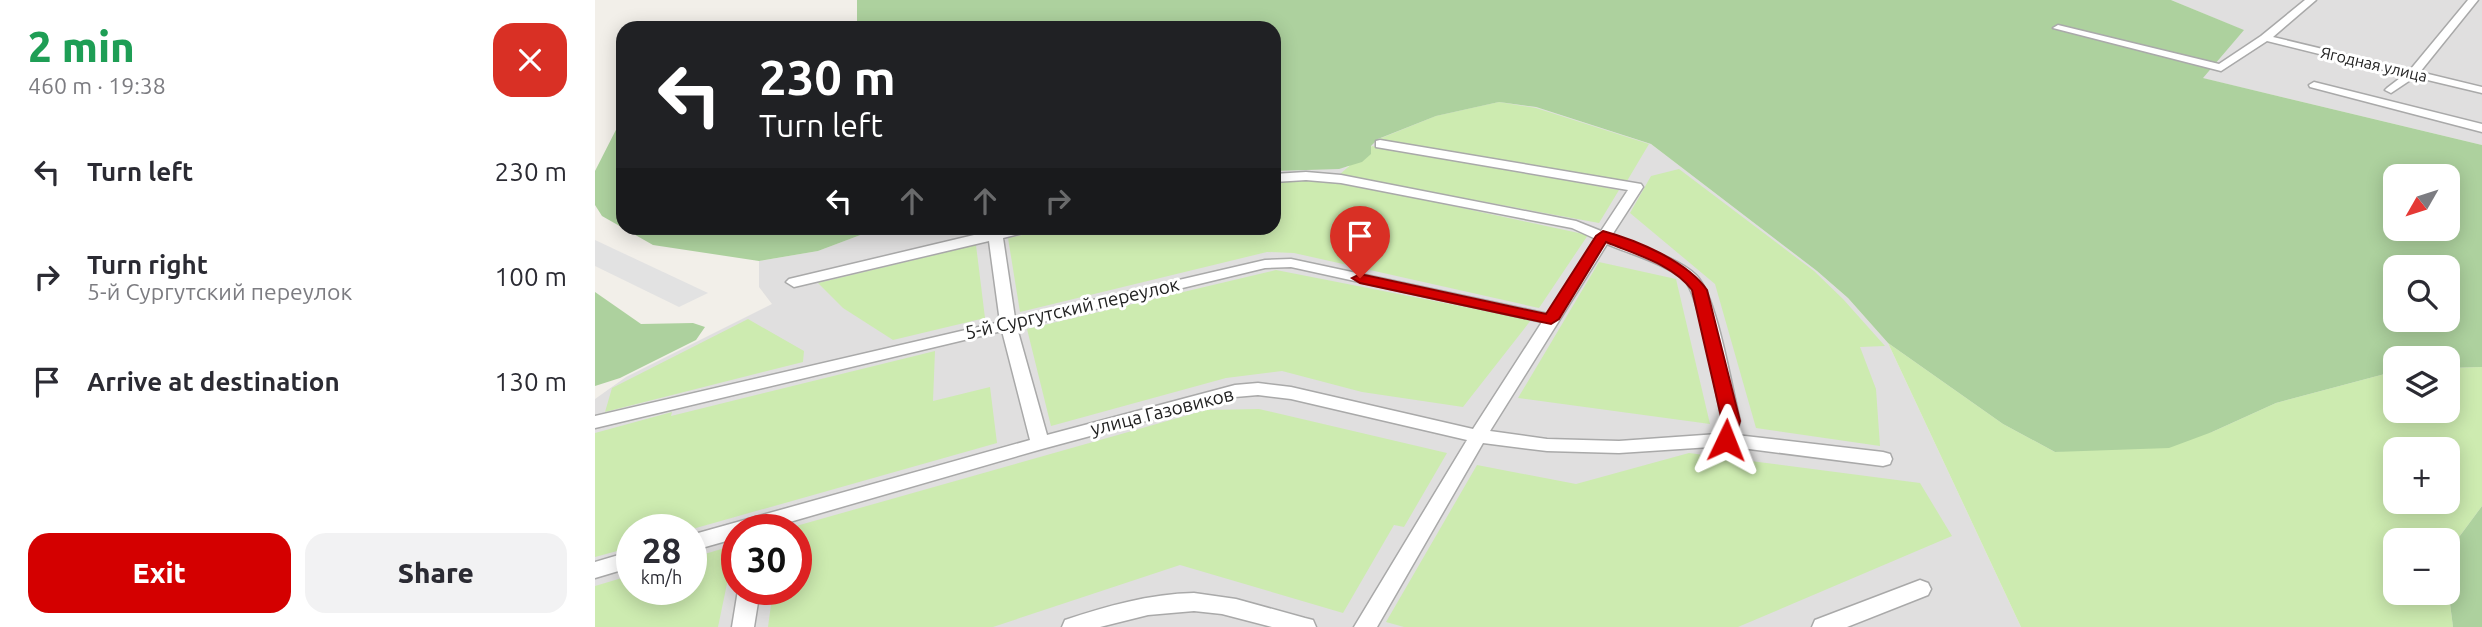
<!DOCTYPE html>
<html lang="en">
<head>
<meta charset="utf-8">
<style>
	:root { --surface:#fff; --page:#f2f2f3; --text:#2b2b33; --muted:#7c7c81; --accent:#d40000 }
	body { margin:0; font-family:Ubuntu,sans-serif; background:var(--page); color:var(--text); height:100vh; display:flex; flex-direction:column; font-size:26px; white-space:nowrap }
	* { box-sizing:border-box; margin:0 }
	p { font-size:23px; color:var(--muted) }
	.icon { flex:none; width:38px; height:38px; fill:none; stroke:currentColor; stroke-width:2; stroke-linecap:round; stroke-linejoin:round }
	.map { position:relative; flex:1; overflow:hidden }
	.sheet { display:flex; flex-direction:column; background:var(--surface); width:595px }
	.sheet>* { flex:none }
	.top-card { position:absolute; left:21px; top:21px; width:665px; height:214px; border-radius:21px; box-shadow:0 4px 18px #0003; background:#202124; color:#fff; overflow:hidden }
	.needle { width:46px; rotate:231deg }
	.tools { position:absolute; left:1788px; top:164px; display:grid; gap:14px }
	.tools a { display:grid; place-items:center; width:77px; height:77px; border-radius:14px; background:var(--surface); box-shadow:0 4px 18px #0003; font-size:35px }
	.speed { position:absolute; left:21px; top:514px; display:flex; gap:14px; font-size:35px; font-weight:700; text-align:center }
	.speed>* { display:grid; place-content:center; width:91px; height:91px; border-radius:50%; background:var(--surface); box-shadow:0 4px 18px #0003; line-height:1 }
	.speed small { font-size:18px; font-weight:400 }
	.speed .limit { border:10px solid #d22; background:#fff; color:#111 }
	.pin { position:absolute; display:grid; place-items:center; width:60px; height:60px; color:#fff; margin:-72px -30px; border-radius:50% 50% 50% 0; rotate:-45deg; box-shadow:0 0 7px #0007 }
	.pin .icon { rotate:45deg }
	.me { position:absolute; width:77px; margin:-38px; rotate:2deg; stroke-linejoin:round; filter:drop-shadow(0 0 5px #0008) }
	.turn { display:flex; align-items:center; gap:24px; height:147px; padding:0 28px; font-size:32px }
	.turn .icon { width:91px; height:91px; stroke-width:2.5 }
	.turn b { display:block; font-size:49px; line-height:60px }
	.lanes { display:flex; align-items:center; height:66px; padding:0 28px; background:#0003; justify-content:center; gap:35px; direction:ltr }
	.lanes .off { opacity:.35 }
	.round { display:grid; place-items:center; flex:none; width:74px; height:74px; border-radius:21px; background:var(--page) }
	.head { display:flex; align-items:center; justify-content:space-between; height:119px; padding:0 28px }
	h1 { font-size:42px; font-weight:800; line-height:52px; color:#1e9e55 }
	.cta { display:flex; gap:14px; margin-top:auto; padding:14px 28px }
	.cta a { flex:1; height:80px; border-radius:21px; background:var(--accent); color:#fff; font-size:28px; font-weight:800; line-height:80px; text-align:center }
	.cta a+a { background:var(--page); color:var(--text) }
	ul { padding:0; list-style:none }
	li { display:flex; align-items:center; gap:21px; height:105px; padding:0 28px }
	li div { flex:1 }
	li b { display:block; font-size:26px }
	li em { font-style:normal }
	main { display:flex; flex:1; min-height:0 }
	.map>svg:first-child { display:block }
	.residential { fill:#e0dfdf; fill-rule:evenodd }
	.grass { fill:#cdebb0; fill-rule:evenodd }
	.forest { fill:#add19e; fill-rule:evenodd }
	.parking { fill:#e2e2e2 }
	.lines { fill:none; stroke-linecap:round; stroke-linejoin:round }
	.minor-casing { stroke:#a9a9a9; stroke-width:3 }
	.minor { fill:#fff; fill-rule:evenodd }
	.route { fill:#d40000; stroke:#8a0000; stroke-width:2 }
	.labels { text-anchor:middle; stroke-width:6; stroke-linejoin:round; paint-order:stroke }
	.far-street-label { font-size:16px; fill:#222; stroke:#fff }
	.street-label { font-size:19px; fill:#222; stroke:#fff }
</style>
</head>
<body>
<main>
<section class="sheet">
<div class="head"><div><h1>2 min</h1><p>460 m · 19:38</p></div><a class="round" style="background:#d93025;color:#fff"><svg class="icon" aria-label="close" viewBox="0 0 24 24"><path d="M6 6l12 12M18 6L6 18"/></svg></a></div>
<ul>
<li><svg class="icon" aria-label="left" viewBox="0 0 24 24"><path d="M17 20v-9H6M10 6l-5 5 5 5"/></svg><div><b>Turn left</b></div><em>230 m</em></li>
<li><svg class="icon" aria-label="right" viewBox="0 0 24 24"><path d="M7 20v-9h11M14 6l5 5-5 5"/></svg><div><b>Turn right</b><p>5-й Сургутский переулок</p></div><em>100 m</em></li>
<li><svg class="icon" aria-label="arrive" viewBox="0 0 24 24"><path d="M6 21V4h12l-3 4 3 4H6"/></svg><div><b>Arrive at destination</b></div><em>130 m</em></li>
</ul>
<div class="cta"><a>Exit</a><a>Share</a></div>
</section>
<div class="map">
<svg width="1887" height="627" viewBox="0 0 1887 627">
	<rect width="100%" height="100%" fill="#f2efe9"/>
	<path class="residential" d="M1576,0H1887V145L1607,78L1648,30Z
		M904,102L941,107L1056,144L1222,271L1253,298L1293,343L1426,627H0V399L31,377L177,304L164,287V261L223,251L284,228H679V171L755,167L783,139L841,116ZM37,530H96V590H37ZM142,530H201V590H142Z"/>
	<path class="grass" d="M904,102L941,108L1054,144L1032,181L784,139L841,116Z
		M777,146L1024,190L1004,223L744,175Z
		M1084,169L1219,271L1248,299L1290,346L1265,347L1281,389L1285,446L1161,428L1120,284L1035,213L1056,176Z
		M687,180L746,182L993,235L944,308L699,253L672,252L425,312L413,238L461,228H679V182Z
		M381,245L390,318L298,340L248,308L223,283Z
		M1004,262L1081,279L1115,424L923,398Z
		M681,270L936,320L868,407L767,392L687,371L631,378L456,426L432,329Z
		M153,319L209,351L208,362L10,412L17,388Z
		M1293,343L1408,424L1460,452L1617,432L1681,403L1801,371V411H1853V368L1887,367V506L1853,552V541H1801V593H1853V588L1858,627H1426ZM1801,450H1853V502H1801Z
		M340,351L338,401L395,387L402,443L94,530H37V547L0,557V433L77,412L76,416Z
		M664,409L852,453L809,527L799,525L748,613L585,565L398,627H173L178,590H201V530H187L611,410Z
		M1094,453L1325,483L1357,536L1143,627H809L791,622L882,465L981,484Z
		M140,545L123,627H0V586L37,575V590H96V558Z"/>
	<path class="forest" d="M262,0H1576L1649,30L1608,78L1887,145V367L1853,368V359H1801V371L1681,403L1617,432L1574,448L1460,452L1408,424L1293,343L1253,298L1222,271L1056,144L941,107L904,102L841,116L783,139L776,146V154L767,162L744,169L679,171V28H262ZM1801,177H1853V229H1801ZM1801,268H1853V320H1801Z
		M28,116V228H284L223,251L164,261L58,245L7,216L0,205V171Z
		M0,292L46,324L98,323L110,327L101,340L25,378L0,386Z
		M1887,506V627H1858L1853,588V552Z"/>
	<path class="parking" d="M0,240L113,293L84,307L0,266Z"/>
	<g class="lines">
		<g class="minor-casing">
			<path id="minor" d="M1710,0H1721L1678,37L1815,70L1873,0H1883L1825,72L1887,87V93L1820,77L1796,93L1790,90L1792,88L1809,75L1672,41L1626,71L1458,28L1463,25L1624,64L1666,36Z
				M1719,82L1887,124V132L1715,87L1714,85Z
				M785,140L1046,184L1048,187L1017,235C1042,246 1082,257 1101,275C1122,295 1137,390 1145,421L1141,435L1288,452L1295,454L1297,459L1295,464L1288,466L1131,446L1024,453L952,451L888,443L782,627H759L872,440L696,399L663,395L640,397L447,449L167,530H142V538L96,551V535L435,440L407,331L0,428V416L405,322L394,241L199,287L191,282L194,279L400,230L438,228L436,231L408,238L420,318L670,260L696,259L953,314L1001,239L977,228L746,183L711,180L679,182V174L711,172L746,175L981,221L1006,231L1033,190L781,147V141ZM1012,244C1033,253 1074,265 1090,281C1105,297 1121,394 1127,421L1123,434L1024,441L952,439L895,431ZM696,267L947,322L878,429L696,387L663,383L640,385L452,435L422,328L670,268Z
				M37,551V567L0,578V562Z
				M1325,580L1333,583L1336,589L1333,595L1252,627H1217L1220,620Z
				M143,590H165L159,627H137Z
				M599,593L641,599L710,618L718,620L721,627H677L627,614L599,611L553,615L505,627H467L470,620C512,606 554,594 599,593Z"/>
		</g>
		<use href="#minor" class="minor"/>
	</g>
	<path class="route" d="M1008,231C1041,240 1092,261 1112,290L1145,421L1138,445H1125L1122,440L1127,421L1097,290C1078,264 1039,254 1011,242L964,319L956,324L765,283L757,278L765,274L951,314L1001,236Z"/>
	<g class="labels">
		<g class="far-street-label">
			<text transform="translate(1779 64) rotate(13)" y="6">Ягодная улица</text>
		</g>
		<g class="street-label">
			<text transform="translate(477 308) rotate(-13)" y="7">5-й Сургутский переулок</text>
			<text transform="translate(567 411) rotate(-14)" y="7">улица Газовиков</text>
		</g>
	</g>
</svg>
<div class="tools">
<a><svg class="needle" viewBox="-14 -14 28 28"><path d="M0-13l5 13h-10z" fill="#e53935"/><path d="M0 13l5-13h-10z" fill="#7c7c81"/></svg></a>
<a><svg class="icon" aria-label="search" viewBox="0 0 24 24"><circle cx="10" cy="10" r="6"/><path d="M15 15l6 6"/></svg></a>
<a><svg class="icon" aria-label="layers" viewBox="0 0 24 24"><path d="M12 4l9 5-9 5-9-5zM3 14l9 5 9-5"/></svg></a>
<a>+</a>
<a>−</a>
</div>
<div class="speed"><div>28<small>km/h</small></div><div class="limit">30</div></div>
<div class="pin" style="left:765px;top:278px;background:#d93025"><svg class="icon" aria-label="arrive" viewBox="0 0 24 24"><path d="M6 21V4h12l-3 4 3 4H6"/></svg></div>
<svg class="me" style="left:1131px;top:440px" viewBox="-20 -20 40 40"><path d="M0-17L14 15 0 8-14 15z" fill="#d40000" stroke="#fff" stroke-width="4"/></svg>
<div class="top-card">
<div class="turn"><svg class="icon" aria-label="left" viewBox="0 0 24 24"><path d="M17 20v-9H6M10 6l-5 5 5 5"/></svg><div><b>230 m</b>Turn left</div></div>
<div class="lanes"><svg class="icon" aria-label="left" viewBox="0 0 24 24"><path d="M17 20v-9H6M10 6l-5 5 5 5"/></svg><svg class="icon off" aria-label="ahead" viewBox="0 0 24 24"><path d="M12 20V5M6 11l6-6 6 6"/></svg><svg class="icon off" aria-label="ahead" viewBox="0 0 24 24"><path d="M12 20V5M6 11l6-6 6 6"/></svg><svg class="icon off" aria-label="right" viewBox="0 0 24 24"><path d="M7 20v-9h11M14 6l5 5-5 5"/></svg></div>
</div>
</div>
</main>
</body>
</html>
